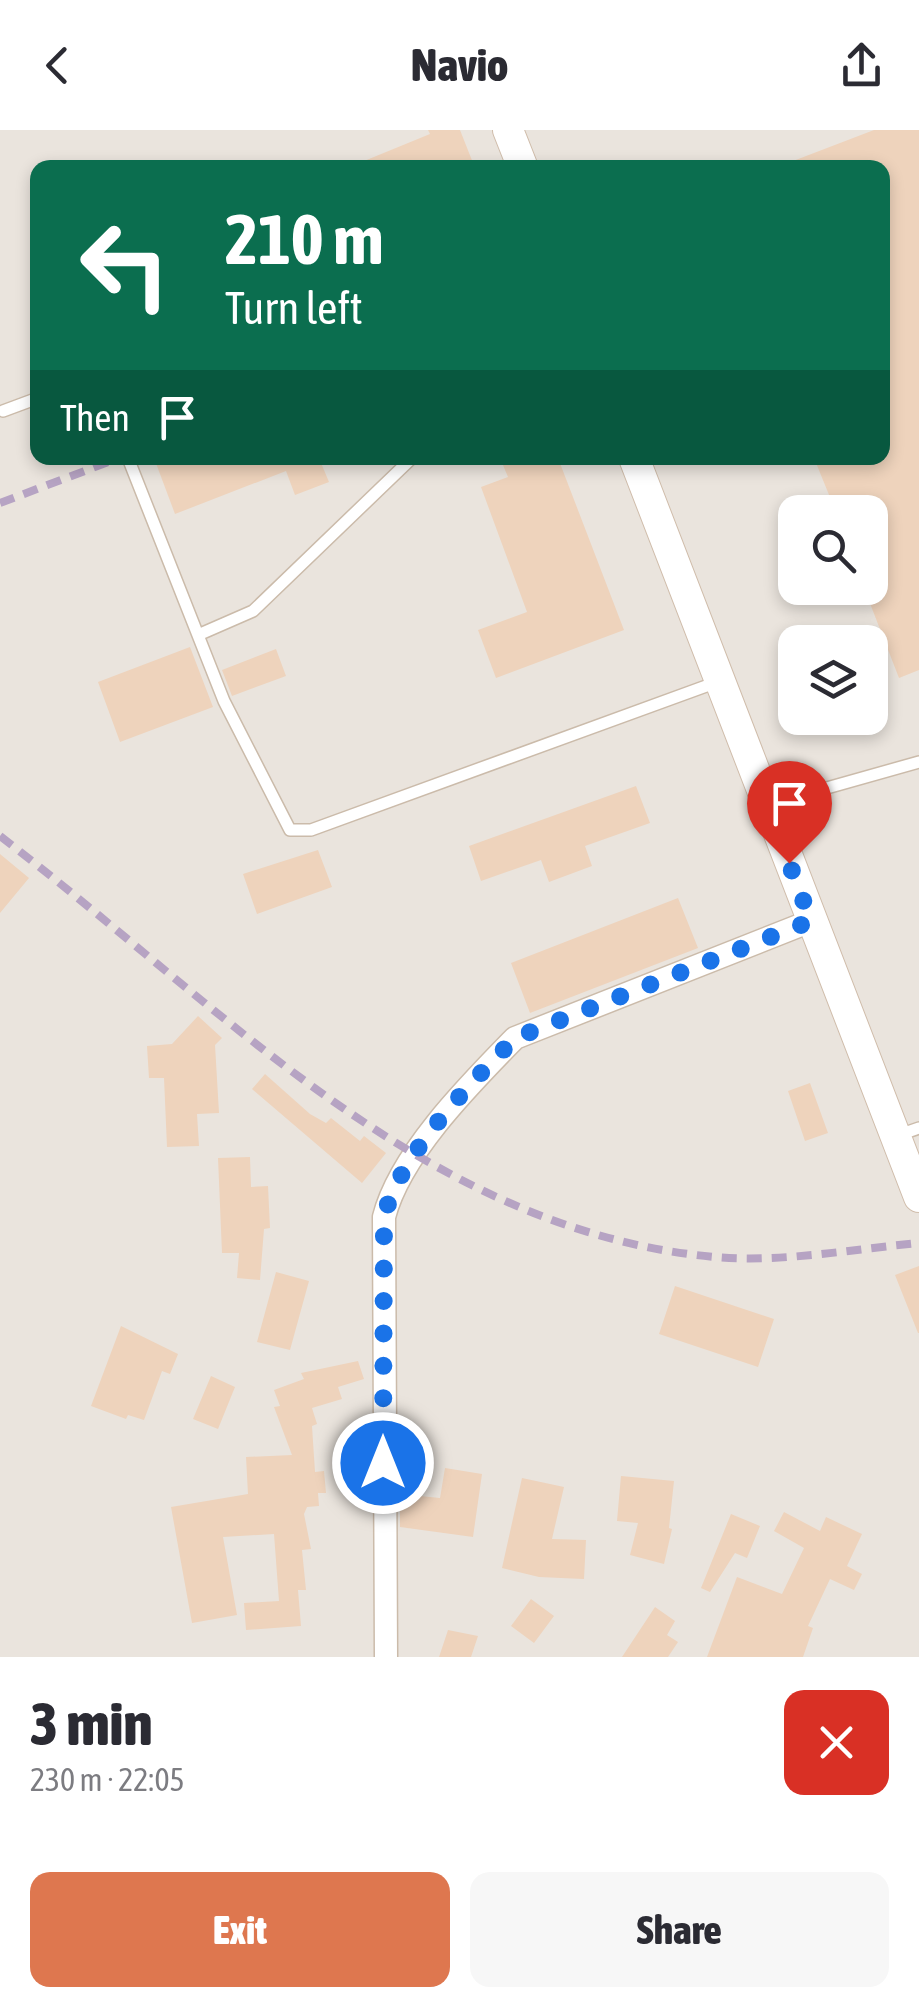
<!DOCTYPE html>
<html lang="en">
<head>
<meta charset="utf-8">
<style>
	:root { --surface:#fff; --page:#f7f7f7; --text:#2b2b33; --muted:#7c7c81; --accent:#de774f }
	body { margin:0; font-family:"Asap Condensed",sans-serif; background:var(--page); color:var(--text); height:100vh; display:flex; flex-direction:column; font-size:38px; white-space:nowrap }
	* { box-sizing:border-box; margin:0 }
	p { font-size:32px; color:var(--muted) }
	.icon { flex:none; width:55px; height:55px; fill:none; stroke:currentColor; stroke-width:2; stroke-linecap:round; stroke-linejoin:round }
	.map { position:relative; height:1527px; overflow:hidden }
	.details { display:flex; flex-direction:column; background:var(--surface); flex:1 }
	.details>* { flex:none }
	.hud { position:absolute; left:30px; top:30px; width:860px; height:305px; border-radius:20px; box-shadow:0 5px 15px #0003; background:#0b6e4f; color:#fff; overflow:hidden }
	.tools { position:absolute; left:778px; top:365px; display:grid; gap:20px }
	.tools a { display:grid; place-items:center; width:110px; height:110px; border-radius:20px; background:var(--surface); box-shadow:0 5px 15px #0003; font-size:50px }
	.pin { position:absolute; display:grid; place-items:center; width:85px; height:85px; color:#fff; margin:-102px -42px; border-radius:50% 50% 50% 0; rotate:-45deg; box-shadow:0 0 10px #0007 }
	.pin .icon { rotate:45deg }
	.me { position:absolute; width:110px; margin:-55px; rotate:0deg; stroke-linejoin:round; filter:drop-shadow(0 0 8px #0008) }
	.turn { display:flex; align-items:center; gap:35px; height:210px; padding:0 30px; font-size:45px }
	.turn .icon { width:130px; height:130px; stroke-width:2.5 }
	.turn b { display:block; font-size:70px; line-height:85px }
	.then { display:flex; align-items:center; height:95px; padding:0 30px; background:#0003; gap:20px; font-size:38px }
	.round { display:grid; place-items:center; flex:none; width:105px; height:105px; border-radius:20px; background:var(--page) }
	.summary { display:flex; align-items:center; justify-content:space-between; height:170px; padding:0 30px }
	h1 { font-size:60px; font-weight:800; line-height:75px }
	.action { display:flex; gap:20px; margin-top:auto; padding:20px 30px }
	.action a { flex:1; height:115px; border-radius:20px; background:var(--accent); color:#fff; font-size:40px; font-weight:800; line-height:115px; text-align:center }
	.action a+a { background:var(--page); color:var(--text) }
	header { display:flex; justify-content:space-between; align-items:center; height:130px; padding:0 30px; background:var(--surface); font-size:45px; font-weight:800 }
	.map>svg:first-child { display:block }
	.industrial { fill:#eae4dd; fill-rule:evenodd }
	.building { fill:#eed3bc }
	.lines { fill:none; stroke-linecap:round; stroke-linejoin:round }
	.lane-casing { stroke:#cbbbaa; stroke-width:14 }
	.street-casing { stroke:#cbbbaa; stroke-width:25 }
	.secondary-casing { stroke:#d0bdab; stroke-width:32 }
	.lane { stroke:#fff; stroke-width:11 }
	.street { stroke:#fff; stroke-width:22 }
	.secondary { stroke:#fff; stroke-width:30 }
	.rail { stroke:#b6a3c3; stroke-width:8; stroke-dasharray:15 10; stroke-linecap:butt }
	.route { stroke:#1a73e8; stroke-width:18; stroke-dasharray:0 32.4 }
</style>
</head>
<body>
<header><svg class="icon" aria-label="back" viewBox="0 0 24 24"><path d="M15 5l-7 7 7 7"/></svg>Navio<svg class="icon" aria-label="share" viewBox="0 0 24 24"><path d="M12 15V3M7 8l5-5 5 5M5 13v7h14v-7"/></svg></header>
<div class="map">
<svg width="919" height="1527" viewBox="0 0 919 1527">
	<rect width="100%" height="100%" fill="#fbf3e3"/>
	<path class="industrial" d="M0,0H919V1527H0ZM38,38H882V328H38ZM795,382H870V458H795ZM795,512H870V588H795Z"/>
	<path class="building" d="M428,0H460L475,38H347L430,4Z
		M874,0H919V540L899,548L864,458H870V382H836L814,328H882V38L780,36Z
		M154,328H319L329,352L295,365L286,341L175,384Z
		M500,328H558L624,500L496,548L478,500L527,482L481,357L508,347Z
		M190,517L213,577L120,612L98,552Z
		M276,519L286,546L232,566L222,540Z
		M636,656L650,693L585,716L592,736L549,752L541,730L481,751L469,716Z
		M318,720L332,757L257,784L243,744Z
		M0,724L29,748L0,783Z
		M678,768L698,818L530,883L511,833Z
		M198,886L222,908L215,915L219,983L197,984L199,1016L167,1017L164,948H149L147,916L172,914Z
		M265,944L310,984L326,993L331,988L360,1011L364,1006L386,1023L362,1053L252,959Z
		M810,953L828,1003L805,1011L788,961Z
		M250,1027L251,1057L268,1056L270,1098L264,1099L260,1150L237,1148L239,1123H222L218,1028Z
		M919,1136V1203H918L895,1145Z
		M276,1142L309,1151L290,1220L257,1212Z
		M675,1156L774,1189L758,1237L659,1204Z
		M121,1196L178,1224L170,1244L162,1241L144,1290L128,1285L126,1289L91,1276Z
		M358,1231L364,1249L338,1257L342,1269L312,1278L317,1294L312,1296L315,1342L324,1341L326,1363H318L319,1376L307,1377L304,1384L311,1419L302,1420L306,1460H298L301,1496L246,1500L244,1473L279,1471L274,1404L223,1407L237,1485L192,1493L171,1377L248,1364L246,1327L292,1325L274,1277L280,1276L274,1260L304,1249L301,1243Z
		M211,1246L235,1257L218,1299L193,1289Z
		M445,1338L482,1344L473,1407L400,1397V1364L440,1368Z
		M621,1346L674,1351L669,1398L672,1399L664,1434L630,1425L638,1393L617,1391Z
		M522,1348L564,1357L552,1409L586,1410L584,1449L539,1447L502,1438Z
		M784,1382L820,1401L826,1387L862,1404L847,1436L862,1444L854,1460L830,1449L808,1496L813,1498L803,1527H707L737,1447L782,1464L804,1418L774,1401Z
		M731,1384L760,1396L747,1428L735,1423L710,1462L701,1458Z
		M531,1469L554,1486L534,1513L511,1496Z
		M655,1477L675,1491L667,1505L678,1512L668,1527H622Z
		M448,1500L478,1506L471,1527H439Z"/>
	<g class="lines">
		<g class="lane-casing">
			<path id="lane" d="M3,281L38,268
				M128,328L224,571L290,700H311L720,551
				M198,505L253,481L412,328
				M770,674L919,632
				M896,1006L919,998"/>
		</g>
		<g class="street-casing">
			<path id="street" d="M386,1527L384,1087C400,1024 470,954 515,908L811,791"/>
		</g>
		<g class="secondary-casing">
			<path id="secondary" d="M508,0L523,38
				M634,328L919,1067"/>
		</g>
		<use href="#lane" class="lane"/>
		<use href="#street" class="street"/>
		<use href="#secondary" class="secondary"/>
		<path class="rail" d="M0,373L119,328
			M0,706C218,873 425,1101 715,1127C782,1133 852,1119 919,1113"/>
	</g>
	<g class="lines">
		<path class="route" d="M383,1333L384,1087C400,1024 470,954 515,908L811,791L789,733"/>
	</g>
</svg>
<div class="tools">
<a><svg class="icon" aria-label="search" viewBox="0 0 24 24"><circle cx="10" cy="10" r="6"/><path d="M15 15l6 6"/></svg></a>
<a><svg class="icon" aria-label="layers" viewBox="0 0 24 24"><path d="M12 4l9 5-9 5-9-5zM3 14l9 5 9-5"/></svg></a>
</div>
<div class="pin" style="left:789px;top:733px;background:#d93025"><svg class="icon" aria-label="arrive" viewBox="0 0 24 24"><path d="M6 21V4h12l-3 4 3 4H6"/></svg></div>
<svg class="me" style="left:383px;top:1333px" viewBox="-20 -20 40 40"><circle r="17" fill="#1a73e8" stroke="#fff" stroke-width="3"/><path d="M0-11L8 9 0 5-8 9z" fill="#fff"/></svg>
<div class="hud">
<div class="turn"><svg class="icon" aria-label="left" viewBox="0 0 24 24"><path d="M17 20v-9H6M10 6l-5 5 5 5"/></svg><div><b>210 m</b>Turn left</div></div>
<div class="then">Then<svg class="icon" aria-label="arrive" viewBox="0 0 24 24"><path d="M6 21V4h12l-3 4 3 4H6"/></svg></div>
</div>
</div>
<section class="details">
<div class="summary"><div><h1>3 min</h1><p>230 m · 22:05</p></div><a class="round" style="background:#d93025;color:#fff"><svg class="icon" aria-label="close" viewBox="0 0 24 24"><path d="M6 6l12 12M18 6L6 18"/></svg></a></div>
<div class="action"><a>Exit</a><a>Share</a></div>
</section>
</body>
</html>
